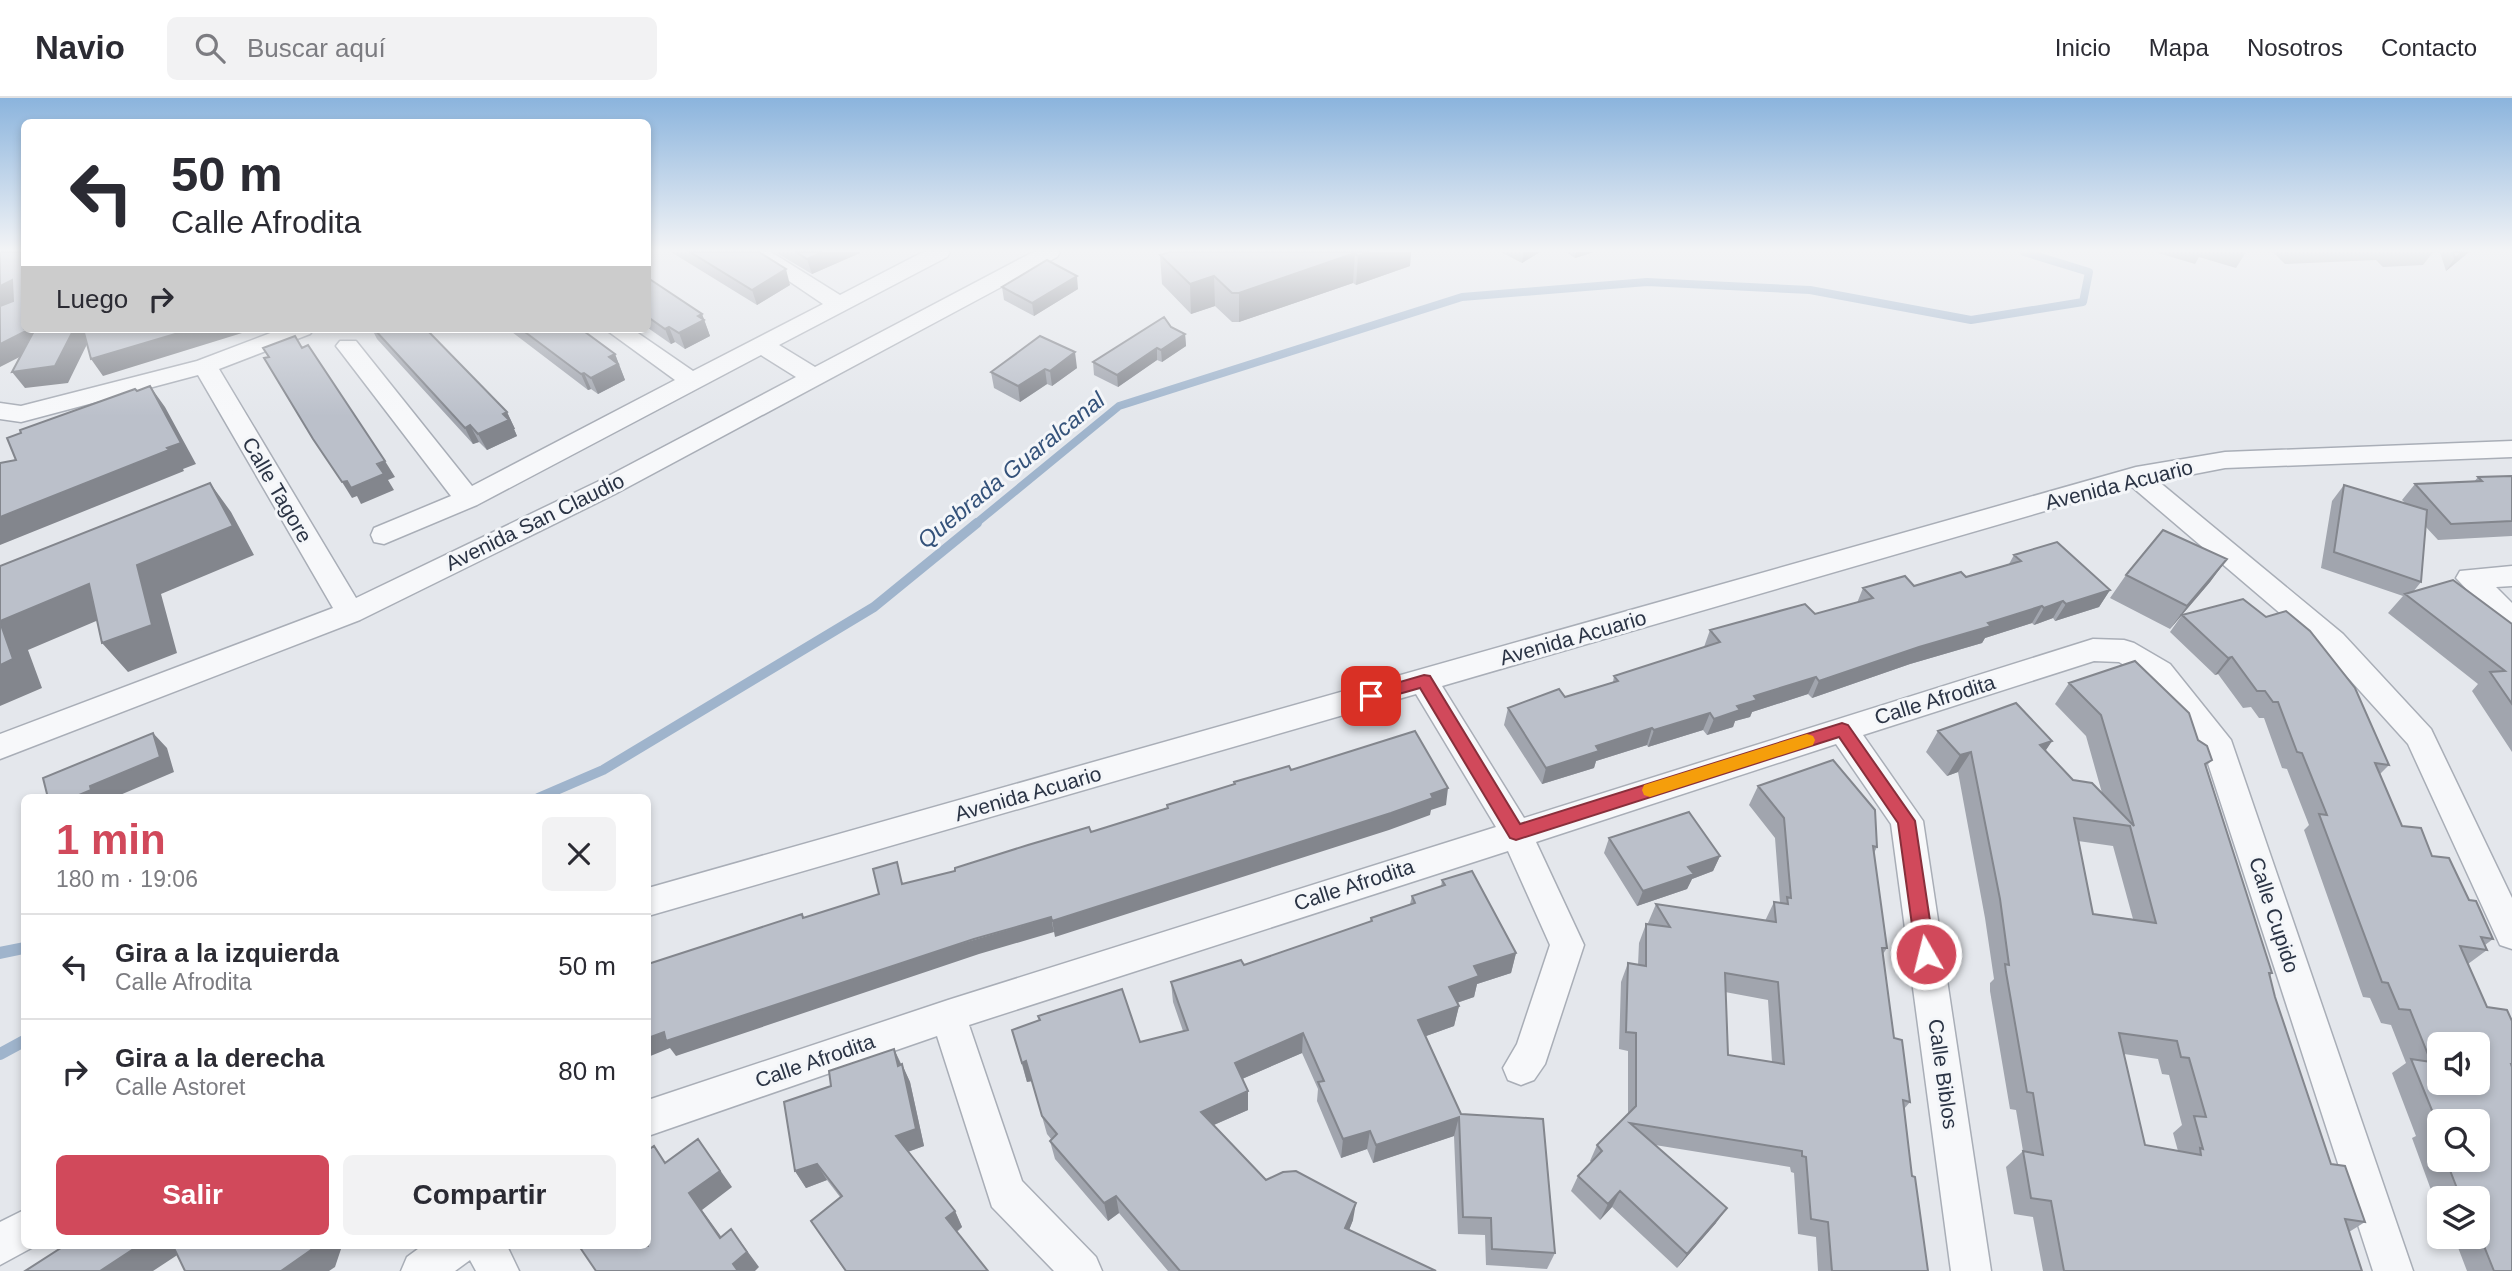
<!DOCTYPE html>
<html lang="es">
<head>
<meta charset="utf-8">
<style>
	:root { --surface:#fff; --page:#f2f2f3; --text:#2b2b33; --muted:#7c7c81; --line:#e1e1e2; --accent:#d1495b }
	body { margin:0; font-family:Arial,sans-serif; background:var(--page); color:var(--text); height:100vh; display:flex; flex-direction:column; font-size:26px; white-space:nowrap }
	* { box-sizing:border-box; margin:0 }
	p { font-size:23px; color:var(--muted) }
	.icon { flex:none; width:38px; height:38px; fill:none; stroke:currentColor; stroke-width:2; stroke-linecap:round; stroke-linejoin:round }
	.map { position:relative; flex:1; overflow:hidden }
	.drawer { position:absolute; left:21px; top:696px; width:630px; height:455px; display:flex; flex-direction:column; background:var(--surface); border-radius:10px; box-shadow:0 4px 10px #0003 }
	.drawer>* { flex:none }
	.hud { position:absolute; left:21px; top:21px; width:630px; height:214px; border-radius:10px; box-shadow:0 4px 10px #0003; background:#fff; color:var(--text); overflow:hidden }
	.fabs { position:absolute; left:2427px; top:934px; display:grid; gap:14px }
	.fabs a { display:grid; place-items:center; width:63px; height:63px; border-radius:10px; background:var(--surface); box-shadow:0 4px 10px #0003; font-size:35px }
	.pin { position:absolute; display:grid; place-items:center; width:60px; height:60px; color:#fff; margin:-30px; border-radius:14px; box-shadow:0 4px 10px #0006 }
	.me { position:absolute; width:77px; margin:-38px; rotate:352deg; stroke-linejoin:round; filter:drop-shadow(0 0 5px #0008) }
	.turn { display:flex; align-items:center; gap:24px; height:147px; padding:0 35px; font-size:32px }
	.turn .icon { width:91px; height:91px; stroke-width:2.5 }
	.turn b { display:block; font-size:49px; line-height:60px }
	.then { display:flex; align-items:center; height:66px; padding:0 35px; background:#0003; gap:14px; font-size:26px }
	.round { display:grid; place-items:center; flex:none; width:74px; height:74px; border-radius:10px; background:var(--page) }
	.overview { display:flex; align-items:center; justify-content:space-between; height:119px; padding:0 35px }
	h1 { font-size:42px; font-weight:700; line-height:52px; color:var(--accent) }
	.cta { display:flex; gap:14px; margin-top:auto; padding:14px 35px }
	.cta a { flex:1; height:80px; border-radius:10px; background:var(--accent); color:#fff; font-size:28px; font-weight:700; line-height:80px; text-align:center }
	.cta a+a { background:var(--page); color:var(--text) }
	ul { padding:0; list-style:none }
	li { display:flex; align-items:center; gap:21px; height:105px; padding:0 35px; border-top:2px solid var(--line) }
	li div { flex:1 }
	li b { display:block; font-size:26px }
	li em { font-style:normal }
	header { display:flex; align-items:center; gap:42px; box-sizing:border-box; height:98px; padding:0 35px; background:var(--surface); border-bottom:2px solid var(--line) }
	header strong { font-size:33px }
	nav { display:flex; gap:38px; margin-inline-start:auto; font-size:24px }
	.search { width:490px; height:63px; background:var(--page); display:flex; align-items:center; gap:18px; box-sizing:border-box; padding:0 24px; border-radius:10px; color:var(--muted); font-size:26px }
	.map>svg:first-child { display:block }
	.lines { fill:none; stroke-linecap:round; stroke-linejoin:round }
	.stream-far2 { stroke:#9fb4cc; stroke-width:8 }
	.stream-far1 { stroke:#9fb4cc; stroke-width:10 }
	.stream { stroke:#9fb4cc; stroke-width:12 }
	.minor-casing { stroke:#a9aeb7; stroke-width:3 }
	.minor { fill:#f7f8fa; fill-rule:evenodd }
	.wall { fill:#a1a5ae; fill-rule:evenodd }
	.shaded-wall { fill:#83868d }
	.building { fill:#bbc0ca; stroke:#83868d; stroke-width:2; fill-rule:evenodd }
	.route { fill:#d1495b; stroke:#882f3b; stroke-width:2 }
	.slow { fill:#f59e0b }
	.labels { text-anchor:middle; stroke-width:6; stroke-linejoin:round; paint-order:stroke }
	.street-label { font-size:21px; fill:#2b3445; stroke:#f4f6f9 }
	.water-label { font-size:23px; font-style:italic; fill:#34527a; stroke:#f4f6f9 }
</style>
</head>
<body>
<header>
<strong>Navio</strong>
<div class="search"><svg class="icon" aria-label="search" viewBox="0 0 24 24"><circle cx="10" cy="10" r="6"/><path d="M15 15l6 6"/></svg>Buscar aquí</div>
<nav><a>Inicio</a><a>Mapa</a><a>Nosotros</a><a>Contacto</a></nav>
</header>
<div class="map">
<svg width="2512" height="1173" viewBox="0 0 2512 1173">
	<rect width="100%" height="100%" fill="#e4e7ec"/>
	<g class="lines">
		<path class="stream-far2" d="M974,427L1119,308L1462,199L1647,184L1810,192L1971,222L2083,204L2089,174L2024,154"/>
		<path class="stream-far1" d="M538,700L603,672L874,509L977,425"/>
		<path class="stream" d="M0,855L24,850
			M0,956L24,943"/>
		<g class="minor-casing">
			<path id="minor" d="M746,154H771L840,197L923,154H950L947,159L779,247L815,269L1033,154H1060L1057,159L615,396L360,522L0,661V636L333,510L198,277L21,324L0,321V305L21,308L197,263L281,231H314L310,236L219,271L356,500L597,384L796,279L761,257L477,407L384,446L374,444L371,437L374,430L451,398L340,253L336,248L340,243H356L472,388L675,282L605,231H632L693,273L823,206Z
				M2512,343V359L2225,370L2158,383L2343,536L2431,631L2512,800V851L2500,847L2408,646L2323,552L2131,388L1442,588L1524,720L2093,541L2124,542L2134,545L2170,566L2231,642L2413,1173H2373L2202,647L2150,582L2119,564L2094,563L1863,637L1923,723L1991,1173H1951L1891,726L1836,646L1536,744L1584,847L1545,966L1534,982L1521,987L1508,982L1503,970L1517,946L1550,847L1508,753L969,927L1022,1083L1096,1159L1102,1173H1054L992,1109L937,938L648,1038V1002L948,902L1496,729L1416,596L648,818V790L2136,369L2225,354Z
				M2512,468V488L2496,489L2512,505V532L2502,529L2456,480L2460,473Z
				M24,1112V1148H35L0,1167V1124Z
				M422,1148H507L519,1173H476L470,1162L455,1173H401L407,1159Z"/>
		</g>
		<use href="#minor" class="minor"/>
	</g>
	<path class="wall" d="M671,154H759L790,187L757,207Z
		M775,154H859L860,155L812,176Z
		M1170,154H1411L1410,168L1356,187L1353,185L1239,224H1232L1215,208L1191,216L1162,186L1160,157Z
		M1501,154H1540L1522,165Z
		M1566,154H1594L1575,160Z
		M2155,154H2246L2236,170L2199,159L2195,166Z
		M2273,154H2433L2423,167L2383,169L2376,162L2285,166Z
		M2440,154H2469L2446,173Z
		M648,180L702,216L710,238L685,251L675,244L671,246L648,230Z
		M1002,189L1078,191L1034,218L1004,202Z
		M1171,229L1185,236L1186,248L1162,264L1157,262L1118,289L1094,277L1093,264Z
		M372,231H426L507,314L515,331H514L517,338L487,352L479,344L473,346L377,241Z
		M508,231H581L615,256L625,282L598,296L591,291L588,292Z
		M1077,270L1052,288L1047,286L1020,304L994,290L991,274Z
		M2512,378V438L2438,442L2425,428L2421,484L2413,494L2512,526V654L2472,593L2478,586L2388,515L2403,498L2321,470L2332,403L2344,387L2406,406L2402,402L2415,386L2474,384L2478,379Z
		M2014,457L2110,492L2099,509L2055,523L2053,520L2034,527L2032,525L1985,540L1982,545L1910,566L1812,600L1808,596L1752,614L1750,619L1735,623L1733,629L1707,637L1703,632L1648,649L1647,647L1596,663L1594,670L1542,686L1504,627L1508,610L1565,599L1613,584L1614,578L1704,549L1710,532L1815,516L1857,505L1863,490L1914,488L1966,479L2009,466Z
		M2227,461L2210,484L2170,531L2110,500L2126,477Z
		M2182,517L2389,667L2380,676L2402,728L2432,758L2469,802L2493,841L2485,847L2487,852L2468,866L2487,909L2512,923V1173H2467L2454,1139H2478V1101H2440V1111H2438L2412,1040L2416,1038L2392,975L2406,965L2391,927L2381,925L2370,900L2363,899L2304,732L2309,727L2287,671L2282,670L2264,620H2259L2251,609L2243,610L2218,576L2215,577L2170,534ZM2440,1024L2478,1062H2440Z
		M2069,585L2198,642L2212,662L2206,668L2272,875L2270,878L2275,899L2331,1066L2365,1124L2349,1134L2362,1173H2043L2033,1119L2014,1116L2006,1069L2023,1053L2016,1012L2010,1011L1990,893V885L1994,881L1985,820L1958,674L1947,678L1926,654L1938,633L2052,643L2045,653L2073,682L2102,695L2086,638L2055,606ZM2078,743L2113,748L2133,821L2093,816ZM2124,956L2158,961L2162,976L2169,977L2182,1027L2173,1035L2178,1053L2145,1047Z
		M1758,688L1877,749L1874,755L1887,850L1883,856L1894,940L1910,1004L1904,1011L1912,1078L1928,1173H1818L1816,1139L1798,1136L1794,1075L1791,1074L1790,1069L1655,1047L1716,1125L1677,1170L1612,1109L1600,1122L1571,1093L1578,1078L1591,1064L1590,1063L1597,1047L1628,1016V953L1619,951L1621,884L1628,865L1638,867L1639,845L1646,826H1649L1648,825L1656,806L1765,823L1774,804L1780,805L1775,740L1749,707ZM1725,894L1768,902L1772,964L1728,957Z
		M1609,740L1720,758L1713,773L1692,781L1687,791L1637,808L1604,755Z
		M1442,782L1516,855L1511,875L1477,886L1474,899L1457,905L1459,908L1454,928L1426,938L1461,1016L1555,1155L1547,1171L1486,1167L1485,1137L1458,1136L1454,1038L1373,1065L1367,1051L1341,1060L1317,1003L1318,991L1302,955L1242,981L1248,1012L1214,1027L1266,1082L1353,1122L1349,1132L1436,1173H1168L1119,1115L1108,1123L1055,1061L1050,1043L1051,1041L1047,1036L1032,983L1027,984L1012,932L1140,944L1183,933L1173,904L1171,884L1244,867L1370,824L1371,820L1410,806L1412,798L1441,789Z
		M894,951L910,984L924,1048L908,1054L955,1113L962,1129L957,1134L988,1173H845L811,1123L840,1099L827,1082L806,1090L795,1073L831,988Z"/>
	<path class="shaded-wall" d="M823,154H859L860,155L812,176L807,161Z
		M1369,154H1411L1410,168L1356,187L1358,158Z
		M1524,154H1540L1522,165Z
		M1576,154H1594L1575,160Z
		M2463,154H2469L2446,173L2455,160Z
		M1355,155L1353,185L1239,224V195Z
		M786,171L790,187L757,207L752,192Z
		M1077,178L1078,191L1034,218L1032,205Z
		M1214,178L1215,208L1191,216L1190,186Z
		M12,182L24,199L0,210V188Z
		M702,216L710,238L685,251L679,235L698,218Z
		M669,229L675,244L671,246L665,231Z
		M30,231H40L49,244L0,269V246Z
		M74,231H89L92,236L68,285L25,290L12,274Z
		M192,231H255L103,278L91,261Z
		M1185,236L1186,248L1162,264L1161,252Z
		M1157,250V262L1118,289L1117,277Z
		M1075,254L1077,270L1052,288L1050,273Z
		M615,256L625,282L598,296L591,280L609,259Z
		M1045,271L1047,286L1020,304L1018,288Z
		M584,275L591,291L588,292L581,276Z
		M150,288L165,309L196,366L183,371L184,373L0,447V419L167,350Z
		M507,314L515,331H514L517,338L487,352L478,336Z
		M470,327L479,344L473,346L465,330Z
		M385,363L395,379L388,382L394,392L361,406L357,398L352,400L342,384Z
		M210,385L231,414L254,457L161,496L177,555L128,574L102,545L137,467Z
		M2227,461L2210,484L2170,531L2187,508Z
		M89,486L115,515L28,552L42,590L0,608V523Z
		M2110,492L2099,509L2055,523L2066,506Z
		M2063,503L2053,520L2034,527L2044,510Z
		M2042,508L2032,525L1985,540L1982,545L1910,566L1812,600L1819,583L1988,525Z
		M2232,559L2218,576L2215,577L2228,560Z
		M1816,579L1808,596L1752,614L1750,619L1735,623L1733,629L1707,637L1714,621L1754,598Z
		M1710,615L1703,632L1648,649L1654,632Z
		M1652,630L1647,647L1596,663L1594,670L1542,686L1546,670L1596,648Z
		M153,635L167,650L174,674L113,700H72L90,688Z
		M2052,643L2038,664L2040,647Z
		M1971,654L1958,674L1947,678L1960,657Z
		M1448,690L1446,707L1431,712L1430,717L1389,732L1055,839L1052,823Z
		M1720,758L1713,773L1692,781L1687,791L1637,808L1643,793L1688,769Z
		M1051,819L1054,834L979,856L676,958L670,950L648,959V940L664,934Z
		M1516,855L1511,875L1477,886L1474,899L1444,909L1449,889L1474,868Z
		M1459,908L1454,928L1415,942L1418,922Z
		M1303,935L1302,955L1235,984V965Z
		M894,951L902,969L898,968Z
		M1026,963L1032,983L1027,984L1022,965Z
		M902,966L910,984L924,1048L904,1055L896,1038Z
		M1248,993V1012L1202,1032L1201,1014Z
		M1459,1019L1454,1038L1373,1065L1376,1047Z
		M1370,1033L1367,1051L1341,1060L1343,1041Z
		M698,1041L732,1089L702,1112L733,1155L720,1140L689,1095Z
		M817,1066L827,1082L806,1090L795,1073Z
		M1620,1093L1612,1109L1600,1122L1608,1106Z
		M1116,1098L1119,1115L1108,1123L1104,1105Z
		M1356,1105L1353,1122L1343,1147L1345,1130Z
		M1727,1110L1716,1125L1677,1170L1687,1156Z
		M955,1113L962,1129L953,1136L946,1120Z
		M731,1131L759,1169L755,1173H738L733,1166Z
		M138,1148H191L153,1173H100Z
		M313,1148H342L335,1169L329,1173H281Z"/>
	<path class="building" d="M0,154H24V231H30L0,246V208L13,203L12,182L0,188Z
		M690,154H759L786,171L752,192Z
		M796,154H823L807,161Z
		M1170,154H1369L1358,158L1355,155L1239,195H1232L1214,178L1190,186L1160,157Z
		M2453,154H2463L2455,160Z
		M1047,162L1077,178L1032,205L1002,189Z
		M648,180L702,216L698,218L704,222L679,235L669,229L665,231L648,219Z
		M1164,219L1171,229L1185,236L1161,252L1157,250L1117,277L1093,264Z
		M35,231H74L55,268L12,274Z
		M83,231H192L91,261Z
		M374,231H426L507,314L503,316L509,322L478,336L470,327L465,330Z
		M521,231H581L615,256L609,259L618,266L591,280L584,275L581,276Z
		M295,238L302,250L308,247L385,363L377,366L384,376L351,390L347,383L342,384L313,341L264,260L269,259L263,250Z
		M1040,238L1075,254L1050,273L1045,271L1018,288L991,274Z
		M150,288L181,345L167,350L169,352L0,419V365L16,362L7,340L21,335L20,332L135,291L137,293Z
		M2512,378V423L2451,426L2415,386L2482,383L2478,379Z
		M210,385L233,428L137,467L152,527L102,545L89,486L0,523V468Z
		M2344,387L2427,412L2421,484L2334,454Z
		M2163,432L2227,461L2187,508L2126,477Z
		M2057,444L2110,492L2066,506L2063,503L2044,510L2042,508L1988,525L1991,528L1919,549L1819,583L1816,579L1754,598L1757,602L1737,608L1740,612L1714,621L1710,615L1654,632L1652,630L1596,648L1599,653L1546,670L1508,610L1559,591L1565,599L1618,583L1614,578L1720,544L1710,532L1805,506L1815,516L1873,500L1863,490L1905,478L1914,488L1961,474L1966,479L2021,463L2014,457Z
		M2453,482L2512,526V606L2490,574L2505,573L2405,496Z
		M2243,501L2266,519L2286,513L2310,533L2355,590L2389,667L2375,665L2402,728L2421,730L2432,758L2449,760L2469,802L2476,803L2493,841L2481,839L2487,852L2460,848L2487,909L2507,912L2512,923V966H2511L2512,969V1173H2494L2478,1133V1101H2465V1099L2460,1098L2446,1062H2478V1024H2440V1045L2432,1027H2438L2411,961L2431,964L2410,912L2399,911L2388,885L2382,884L2319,716L2327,717L2302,655L2297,654L2278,604H2273L2265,593H2257L2232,559L2228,560L2182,517ZM2440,947H2478V985H2440Z
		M0,524L13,561L0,567Z
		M2135,563L2189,615L2198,642L2207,648L2212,662L2205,666L2272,875H2269L2275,899L2331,1066L2345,1068L2365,1124L2345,1121L2362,1173H2064L2051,1103L2031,1100L2023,1053L2043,1057L2033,995L2027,994L2006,874L2005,866L2009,867L2000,801L1971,654L1960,657L1938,633L2016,605L2052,643L2040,647L2073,682L2092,685L2134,728L2101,617L2069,585ZM2074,720L2130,728L2156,825L2093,816ZM2119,935L2177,943L2181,959L2189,960L2206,1019L2194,1018L2203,1051L2200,1050L2201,1057L2145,1047Z
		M1415,633L1448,690L1431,696L1433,700L1391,715L1052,823L1051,819L974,841L666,943L664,934L648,940V866L802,816L803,820L879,796L873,771L897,764L902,786L955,773V770L1028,747L1089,729L1091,734L1168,710L1167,707L1235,686L1234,684L1289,668L1291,672Z
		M153,635L160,659L90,688L91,692L72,700H48L43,680Z
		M1833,662L1875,712L1877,749L1873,748L1887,850H1882L1894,940L1902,942L1910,1004L1903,1002L1912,1078L1915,1079L1928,1173H1832L1828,1124L1811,1121L1806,1059L1802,1058V1053L1630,1025L1727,1110L1687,1156L1620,1093L1608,1106L1578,1078L1602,1053L1597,1047L1636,1008V935L1626,934L1628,865L1646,868V826L1670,829L1656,806L1776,824L1774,804L1788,806L1787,799L1791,800L1784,720L1758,688ZM1725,875L1778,884L1784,966L1728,957Z
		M1689,714L1720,758L1688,769L1694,776L1643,793L1609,740Z
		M1472,773L1516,855L1474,868L1479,878L1449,889L1459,908L1418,922L1461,1016L1543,1021L1555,1155L1492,1151L1491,1120L1463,1119L1459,1019L1376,1047L1370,1033L1343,1041L1318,984L1324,983L1303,935L1235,965L1248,993L1201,1014L1266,1082L1283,1074L1296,1073L1356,1105L1345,1130L1436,1173H1180L1116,1098L1104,1105L1050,1043L1057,1036L1042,1018L1026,963L1022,965L1012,932L1040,922L1038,918L1122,891L1140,944L1188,932L1171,884L1241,862L1244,867L1372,823L1371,820L1415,805L1412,798L1445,787L1442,782Z
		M894,951L898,968L902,966L916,1031L896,1038L955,1113L946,1120L988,1173H846L811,1123L842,1098L817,1066L795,1073L784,1004L831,988L829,973Z
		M698,1041L720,1073L689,1095L720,1140L731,1131L747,1154L733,1166L738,1173H596L579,1148H648V1052L654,1048L665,1065Z
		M64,1148H138L100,1173H25Z
		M173,1148H313L311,1152L281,1173H185Z"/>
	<linearGradient id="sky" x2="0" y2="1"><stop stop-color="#8bb4dd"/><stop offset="0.48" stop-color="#f3f4f6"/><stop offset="1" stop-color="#f3f4f6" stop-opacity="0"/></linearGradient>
	<rect width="2512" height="318" fill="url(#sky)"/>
	<path class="route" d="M1424,577L1430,578L1520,726L1842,625L1848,627L1915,723L1935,856L1932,861L1926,864L1919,861L1916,856L1898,725L1839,639L1516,742L1510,740L1420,590L1371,604L1363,598L1365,594Z"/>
	<path class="slow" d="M1807,636L1813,638L1815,642L1813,647L1650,699L1644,697L1642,692L1644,687Z"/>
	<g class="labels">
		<g class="street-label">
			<text transform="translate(2119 387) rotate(-14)" y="7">Avenida Acuario</text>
			<text transform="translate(277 392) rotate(60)" y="7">Calle Tagore</text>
			<text transform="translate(535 424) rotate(-26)" y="7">Avenida San Claudio</text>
			<text transform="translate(1573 540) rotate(-16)" y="7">Avenida Acuario</text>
			<text transform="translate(1935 602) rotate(-17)" y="7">Calle Afrodita</text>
			<text transform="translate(1028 696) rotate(-16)" y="7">Avenida Acuario</text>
			<text transform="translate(1354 787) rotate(-18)" y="7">Calle Afrodita</text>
			<text transform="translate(2274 817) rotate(72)" y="7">Calle Cupido</text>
			<text transform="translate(815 963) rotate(-19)" y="7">Calle Afrodita</text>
			<text transform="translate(1943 976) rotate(82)" y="7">Calle Biblos</text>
		</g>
		<g class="water-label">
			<text transform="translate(1011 372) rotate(-39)" y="8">Quebrada Guaralcanal</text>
		</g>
	</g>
</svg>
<div class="fabs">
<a><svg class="icon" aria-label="sound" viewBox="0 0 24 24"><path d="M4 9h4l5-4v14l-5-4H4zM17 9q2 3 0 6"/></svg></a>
<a><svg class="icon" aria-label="search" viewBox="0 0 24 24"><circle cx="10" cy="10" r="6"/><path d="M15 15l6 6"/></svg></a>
<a><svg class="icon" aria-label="layers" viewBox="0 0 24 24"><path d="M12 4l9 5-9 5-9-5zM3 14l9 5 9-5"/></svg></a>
</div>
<div class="pin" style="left:1371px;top:598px;background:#d93025"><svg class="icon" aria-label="arrive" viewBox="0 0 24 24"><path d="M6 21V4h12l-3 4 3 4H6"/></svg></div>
<svg class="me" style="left:1926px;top:856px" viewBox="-20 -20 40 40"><circle r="17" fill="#d1495b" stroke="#fff" stroke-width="3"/><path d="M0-11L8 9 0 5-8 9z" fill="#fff"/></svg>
<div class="hud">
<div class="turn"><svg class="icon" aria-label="left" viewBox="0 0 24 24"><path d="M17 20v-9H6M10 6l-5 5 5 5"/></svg><div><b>50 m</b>Calle Afrodita</div></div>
<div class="then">Luego<svg class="icon" aria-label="right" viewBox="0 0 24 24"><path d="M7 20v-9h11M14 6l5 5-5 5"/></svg></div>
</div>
<section class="drawer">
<div class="overview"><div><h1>1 min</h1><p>180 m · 19:06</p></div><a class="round"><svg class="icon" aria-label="close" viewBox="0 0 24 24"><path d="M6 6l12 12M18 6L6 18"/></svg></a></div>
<ul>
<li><svg class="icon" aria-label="left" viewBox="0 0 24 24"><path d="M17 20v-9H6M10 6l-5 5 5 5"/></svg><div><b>Gira a la izquierda</b><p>Calle Afrodita</p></div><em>50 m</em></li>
<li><svg class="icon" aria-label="right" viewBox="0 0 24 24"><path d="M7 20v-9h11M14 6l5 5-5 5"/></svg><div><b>Gira a la derecha</b><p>Calle Astoret</p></div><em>80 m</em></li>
</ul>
<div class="cta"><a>Salir</a><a>Compartir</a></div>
</section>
</div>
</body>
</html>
